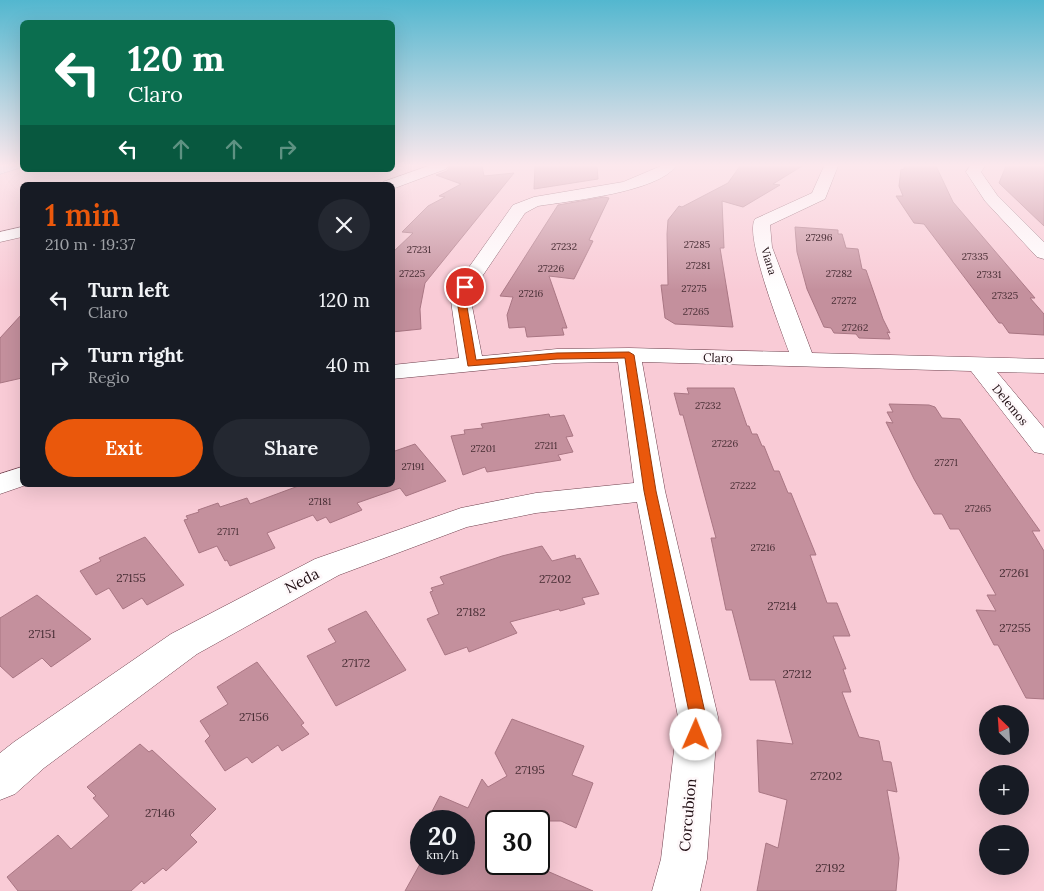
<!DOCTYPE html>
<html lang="en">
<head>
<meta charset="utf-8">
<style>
	:root { --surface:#171b24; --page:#242831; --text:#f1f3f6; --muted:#9ea1a6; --accent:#ea580c }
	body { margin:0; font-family:Lora,serif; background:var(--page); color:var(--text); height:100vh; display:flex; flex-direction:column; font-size:19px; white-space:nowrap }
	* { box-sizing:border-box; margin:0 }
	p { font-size:16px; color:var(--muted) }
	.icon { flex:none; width:28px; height:28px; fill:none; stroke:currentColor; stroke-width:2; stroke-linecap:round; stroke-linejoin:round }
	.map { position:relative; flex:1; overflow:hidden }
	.details { position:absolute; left:20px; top:182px; width:375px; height:305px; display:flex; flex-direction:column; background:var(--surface); border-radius:8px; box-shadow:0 5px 20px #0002 }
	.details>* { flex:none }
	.guide { position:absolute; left:20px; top:20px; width:375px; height:152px; border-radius:8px; box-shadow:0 5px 20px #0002; background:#0b6e4f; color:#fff; overflow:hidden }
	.needle { width:32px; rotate:335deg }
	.controls { position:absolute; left:979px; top:705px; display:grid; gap:10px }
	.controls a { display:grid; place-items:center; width:50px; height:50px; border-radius:50%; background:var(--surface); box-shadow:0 5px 20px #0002; font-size:25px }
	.speed { position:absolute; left:410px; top:810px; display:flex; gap:10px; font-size:25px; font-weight:700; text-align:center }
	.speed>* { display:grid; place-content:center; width:65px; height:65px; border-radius:50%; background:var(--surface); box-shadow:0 5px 20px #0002; line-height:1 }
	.speed small { font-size:12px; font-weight:400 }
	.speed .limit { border:2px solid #111; border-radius:8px; background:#fff; color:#111 }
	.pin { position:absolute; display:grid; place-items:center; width:42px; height:42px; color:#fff; margin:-21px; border:2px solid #fff; border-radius:50%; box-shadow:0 1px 5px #0007 }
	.me { position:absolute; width:55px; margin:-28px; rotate:1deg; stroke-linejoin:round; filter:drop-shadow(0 0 4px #0008) }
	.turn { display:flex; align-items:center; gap:18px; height:105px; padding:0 25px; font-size:22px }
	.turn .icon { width:65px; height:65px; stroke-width:2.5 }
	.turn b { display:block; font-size:35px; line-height:42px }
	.lanes { display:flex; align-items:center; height:48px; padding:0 25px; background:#0003; justify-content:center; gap:25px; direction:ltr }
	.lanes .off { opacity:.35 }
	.round { display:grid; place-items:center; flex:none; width:52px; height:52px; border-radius:26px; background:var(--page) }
	.overview { display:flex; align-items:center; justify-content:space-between; height:85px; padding:0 25px }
	h1 { font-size:30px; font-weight:600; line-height:38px; color:var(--accent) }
	.button { display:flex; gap:10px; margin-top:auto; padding:10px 25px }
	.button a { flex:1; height:58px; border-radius:30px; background:var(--accent); color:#fff; font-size:20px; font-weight:600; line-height:58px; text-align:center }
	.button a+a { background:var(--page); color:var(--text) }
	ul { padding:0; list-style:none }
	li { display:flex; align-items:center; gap:15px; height:65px; padding:0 25px }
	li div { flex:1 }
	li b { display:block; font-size:19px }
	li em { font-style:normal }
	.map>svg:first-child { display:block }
	.building { fill:#c4909d; stroke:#a97683 }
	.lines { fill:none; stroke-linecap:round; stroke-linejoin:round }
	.minor-casing { stroke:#6f414e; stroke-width:1 }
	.primary-casing { stroke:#8492a3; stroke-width:1 }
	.minor { fill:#fff; fill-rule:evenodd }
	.primary { fill:#d6e8f7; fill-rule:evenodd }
	.route { fill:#ea580c; stroke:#983908 }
	.labels { text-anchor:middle; stroke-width:5; stroke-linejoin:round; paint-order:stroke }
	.number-label { font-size:10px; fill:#482e35 }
	.far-street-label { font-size:11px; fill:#1f0d12; stroke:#fef8fa }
	.street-label { font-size:12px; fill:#1f0d12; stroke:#fef8fa }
	.near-number-label { font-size:12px; fill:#482e35 }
	.near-street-label { font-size:15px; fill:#1f0d12; stroke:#fef8fa }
</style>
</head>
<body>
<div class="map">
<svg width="1044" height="891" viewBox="0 0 1044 891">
	<rect width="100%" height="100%" fill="#f9cbd6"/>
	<path class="building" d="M450,166H482L484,176L514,173L425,283L420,309L421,329L392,332V253L413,233L402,232L428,206L445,197L439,196L461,184L436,175L447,171Z
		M535,166H597L598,179L534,189Z
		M740,166H802L773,184L780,185L743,207L722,201L724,248H720L733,327L675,324L665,318L661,285H668L667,234L668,220L679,206L682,207L728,183Z
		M904,166H936L953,202L1035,298H1030L1044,314V335L1009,333L1002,323H999L924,224L914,223L896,196H903L899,186L901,169L904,170Z
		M1006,166H1044V226L999,183Z
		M604,197L609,198L589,240L593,241L574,279L549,276L567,328H562L564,335L527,337L525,327L509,328L507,315L513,297L500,296L558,205Z
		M795,227L838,230V234H842L846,248L858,249L862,269L866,270L883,319L890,333L887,332L890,339L859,338L856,334L834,333L831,328L824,327L807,289L797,252Z
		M22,314V378L0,383V338Z
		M687,388H734L747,426H749L752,434H757L762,446H764L774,471H779L788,493H791L816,555H810L827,603H837L850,636H833L846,669H843L851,692H842L859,737L879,741L883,761L891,762L897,792L887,790L899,858L896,891H757L766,843L778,848L787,800L759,792L757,740L793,744L775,680H750L732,610H726L711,538H716L683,415H680L674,393L689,394Z
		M889,404L929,405L935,407L942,418L960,419L1040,531H1032L1044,551V699L1026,698L998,645H994L976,610L996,611L987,595H996L959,529H950L942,514H934L914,479L886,422L893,423L887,412H893Z
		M549,414L550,417L564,415L573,436L566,437L573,452L558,455L561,460L487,472L485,467L463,475L451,436L465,434L464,430L483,428L481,424Z
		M415,444L446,481L406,496L400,488L357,503L362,510L330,523L326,517L317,521L313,515L267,533L275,548L230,566L227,560L225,561L217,546L199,553L184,520L188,519L186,516L199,512L198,510L218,503L220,507L247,498L250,504L301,485H392V452Z
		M145,537L184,585L147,605L142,598L123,609L109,588L96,595L80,571L101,561L99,558Z
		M542,546L552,561L575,555L576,559L580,558L599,594L582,598L585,604L560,611L559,609L510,622L517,633L469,652L467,647L445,655L427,619L439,614L430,592L433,591L431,588L444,584L440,577L502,556Z
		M37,595L91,639L51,667L42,658L13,678L0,666V618Z
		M366,611L406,670L336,706L307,656L336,642L328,629Z
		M257,662L304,723L301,725L309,734L282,751L278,745L252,763L247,757L225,771L205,741L210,736L200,721L228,704L217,687Z
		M512,719L584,746L572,775L593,783L576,828L561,821H496V864H531L593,891H405L420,864H464V821H427L440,796L468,808L482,779L488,787L507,776L495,753Z
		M140,744L149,752L152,750L216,809L190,835L197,842L166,871L163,868L144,884L142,881L131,891H18L7,877L58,835L71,849L109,816L93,798L96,796L87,787Z"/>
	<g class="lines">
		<g class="minor-casing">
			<path id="minor" d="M428,166H448L446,169L395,188L392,189V185H381L383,182Z
				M661,166H676C658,192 570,201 538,206L525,213L475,287L471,301L482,356L557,349L629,348L789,352C781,330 744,235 755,219L812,193L824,166H838L825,199L770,225L772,247L812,353L1044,359V373L997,372L1044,428V454L1034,452L971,371L642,362L665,491L718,717L707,859L700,891H652L661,859L678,717L637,502L536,513L467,527L339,575L197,654L44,768L15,794L0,800V753L14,742L171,634L315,559L461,508L536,493L634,483L618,362L557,363L392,379V365L459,358L451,301L455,287L513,205L534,197L623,182Z
				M970,166H985L981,172L997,195L1044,242V259L1037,257L985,201L966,172Z
				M22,227V237L0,242V232Z
				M22,467V485H26L0,494V474Z"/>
		</g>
		<g class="primary-casing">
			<path id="primary" d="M0,166H22V167L0,174Z"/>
		</g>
		<use href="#minor" class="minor"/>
		<use href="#primary" class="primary"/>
	</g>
	<linearGradient id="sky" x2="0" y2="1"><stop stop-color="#53b7cf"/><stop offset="0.57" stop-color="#fce8ed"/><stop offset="1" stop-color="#fce8ed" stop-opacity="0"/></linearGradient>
	<rect width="1044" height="290" fill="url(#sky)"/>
	<path class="route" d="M465,284L469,287L466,301L476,360L557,353L629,352L634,355L656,491L706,717L705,735L702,740L696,742L690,740L688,735L690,717L644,491L625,358L557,359L468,366L457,301L460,287Z"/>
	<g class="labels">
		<g class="number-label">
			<text x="819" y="241">27296</text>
			<text x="697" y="248">27285</text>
			<text x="564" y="250">27232</text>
			<text x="419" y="253">27231</text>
			<text x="975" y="260">27335</text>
			<text x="698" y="269">27281</text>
			<text x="551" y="272">27226</text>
			<text x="412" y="277">27225</text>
			<text x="839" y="277">27282</text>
			<text x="989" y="278">27331</text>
			<text x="694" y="292">27275</text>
			<text x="531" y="297">27216</text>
			<text x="1005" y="299">27325</text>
			<text x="844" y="304">27272</text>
			<text x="696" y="315">27265</text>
			<text x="855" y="331">27262</text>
			<text x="708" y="409">27232</text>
			<text x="725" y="447">27226</text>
			<text x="546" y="449">27211</text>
			<text x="483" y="452">27201</text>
			<text x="946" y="466">27271</text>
			<text x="413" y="470">27191</text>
			<text x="743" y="489">27222</text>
			<text x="320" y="505">27181</text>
			<text x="978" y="512">27265</text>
			<text x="228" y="535">27171</text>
			<text x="763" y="551">27216</text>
		</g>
		<g class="far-street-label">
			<text transform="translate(769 261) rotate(73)" y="4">Viana</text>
		</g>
		<g class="street-label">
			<text transform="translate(718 358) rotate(2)" y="4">Claro</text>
			<text transform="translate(1010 405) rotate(51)" y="4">Delemos</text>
		</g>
		<g class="near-number-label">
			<text x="1014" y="577">27261</text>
			<text x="131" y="582">27155</text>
			<text x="555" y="583">27202</text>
			<text x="782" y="610">27214</text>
			<text x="471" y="616">27182</text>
			<text x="1015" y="632">27255</text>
			<text x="42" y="638">27151</text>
			<text x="356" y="667">27172</text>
			<text x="797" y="678">27212</text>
			<text x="254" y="721">27156</text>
			<text x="530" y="774">27195</text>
			<text x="826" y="780">27202</text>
			<text x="160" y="817">27146</text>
			<text x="830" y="872">27192</text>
		</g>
		<g class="near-street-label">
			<text transform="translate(302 581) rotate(-28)" y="5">Neda</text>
			<text transform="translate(688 815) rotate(-85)" y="5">Corcubion</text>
		</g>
	</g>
</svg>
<div class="controls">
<a><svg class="needle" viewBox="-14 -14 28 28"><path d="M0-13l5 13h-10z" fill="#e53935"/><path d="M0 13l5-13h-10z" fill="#9ea1a6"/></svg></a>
<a>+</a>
<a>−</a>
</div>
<div class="speed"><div>20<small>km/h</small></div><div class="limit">30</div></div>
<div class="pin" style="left:465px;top:287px;background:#d93025"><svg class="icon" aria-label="arrive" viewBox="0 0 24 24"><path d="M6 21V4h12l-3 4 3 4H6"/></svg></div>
<svg class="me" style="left:696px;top:735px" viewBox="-20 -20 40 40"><circle r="19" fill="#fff"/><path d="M0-13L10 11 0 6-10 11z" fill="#ea580c"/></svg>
<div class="guide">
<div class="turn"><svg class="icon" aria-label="left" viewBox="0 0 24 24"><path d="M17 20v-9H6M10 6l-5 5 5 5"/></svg><div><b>120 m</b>Claro</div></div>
<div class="lanes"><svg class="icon" aria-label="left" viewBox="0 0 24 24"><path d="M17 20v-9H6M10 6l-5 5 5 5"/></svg><svg class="icon off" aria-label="ahead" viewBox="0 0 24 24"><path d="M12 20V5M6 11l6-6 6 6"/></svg><svg class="icon off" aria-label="ahead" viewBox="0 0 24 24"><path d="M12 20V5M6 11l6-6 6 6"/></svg><svg class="icon off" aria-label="right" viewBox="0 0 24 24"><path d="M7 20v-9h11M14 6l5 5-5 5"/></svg></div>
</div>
<section class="details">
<div class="overview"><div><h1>1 min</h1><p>210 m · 19:37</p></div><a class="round"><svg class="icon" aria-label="close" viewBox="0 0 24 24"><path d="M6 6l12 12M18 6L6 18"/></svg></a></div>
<ul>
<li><svg class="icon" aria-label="left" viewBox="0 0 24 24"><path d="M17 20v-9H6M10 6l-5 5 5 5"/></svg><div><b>Turn left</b><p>Claro</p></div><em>120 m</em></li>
<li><svg class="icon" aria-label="right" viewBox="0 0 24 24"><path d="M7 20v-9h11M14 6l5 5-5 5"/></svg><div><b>Turn right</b><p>Regio</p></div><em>40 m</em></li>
</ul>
<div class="button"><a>Exit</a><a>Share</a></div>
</section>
</div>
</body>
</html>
